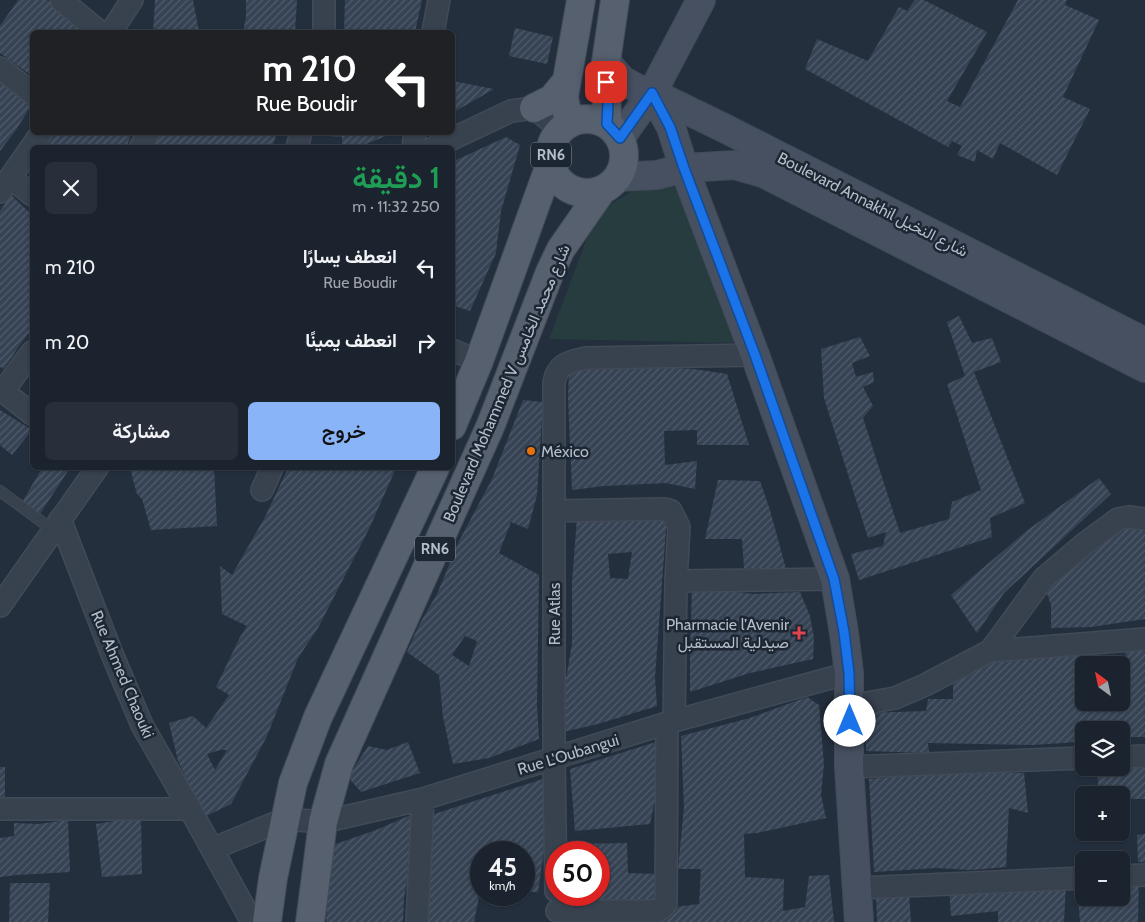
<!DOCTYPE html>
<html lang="ar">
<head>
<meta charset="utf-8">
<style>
	:root { --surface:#1b232e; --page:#282f3a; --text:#f1f3f6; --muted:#a0a4aa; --line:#39404a; --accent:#8ab4f8 }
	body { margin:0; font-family:Cabin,Vazirmatn,sans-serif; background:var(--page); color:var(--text); direction:rtl; height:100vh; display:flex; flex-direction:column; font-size:19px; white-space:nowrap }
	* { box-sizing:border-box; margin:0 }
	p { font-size:16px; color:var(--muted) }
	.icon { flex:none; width:28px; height:28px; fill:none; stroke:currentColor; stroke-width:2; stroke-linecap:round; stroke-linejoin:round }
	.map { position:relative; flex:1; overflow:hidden; direction:ltr }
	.details { position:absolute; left:30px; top:145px; width:425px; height:325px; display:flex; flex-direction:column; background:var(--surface); border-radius:8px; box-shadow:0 1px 4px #0004,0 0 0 1px var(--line); direction:rtl }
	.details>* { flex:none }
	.hud { position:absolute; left:30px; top:30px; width:425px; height:105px; border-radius:8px; box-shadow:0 1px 4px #0004,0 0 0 1px var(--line); direction:rtl; background:#202124; color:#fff; overflow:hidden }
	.needle { width:32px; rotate:327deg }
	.fabs { position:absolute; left:1075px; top:656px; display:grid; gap:10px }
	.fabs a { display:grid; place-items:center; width:55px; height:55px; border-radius:8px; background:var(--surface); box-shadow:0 1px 4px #0004,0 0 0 1px var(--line); font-size:25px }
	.speed { position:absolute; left:470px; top:841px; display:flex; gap:10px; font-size:25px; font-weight:700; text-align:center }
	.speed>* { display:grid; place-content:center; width:65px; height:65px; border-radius:50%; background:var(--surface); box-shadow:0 1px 4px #0004,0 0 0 1px var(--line); line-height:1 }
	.speed small { font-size:12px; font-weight:400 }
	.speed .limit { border:8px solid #d22; background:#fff; color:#111 }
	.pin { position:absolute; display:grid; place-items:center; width:42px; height:42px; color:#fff; margin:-21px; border-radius:10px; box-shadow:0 2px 8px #0006 }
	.me { position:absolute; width:55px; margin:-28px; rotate:0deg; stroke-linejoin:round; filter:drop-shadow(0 0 4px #0008) }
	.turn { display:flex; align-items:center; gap:18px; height:105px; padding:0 15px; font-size:22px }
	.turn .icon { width:65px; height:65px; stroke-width:2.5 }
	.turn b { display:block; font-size:35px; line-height:42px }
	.round { display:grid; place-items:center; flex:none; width:52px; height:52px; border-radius:8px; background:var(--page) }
	.head { display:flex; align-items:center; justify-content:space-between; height:85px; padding:0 15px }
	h1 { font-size:30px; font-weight:600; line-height:38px; color:#1e9e55 }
	.cta { display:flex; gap:10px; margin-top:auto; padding:10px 15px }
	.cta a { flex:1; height:58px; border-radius:8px; background:var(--accent); color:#111; font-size:20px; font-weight:600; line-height:58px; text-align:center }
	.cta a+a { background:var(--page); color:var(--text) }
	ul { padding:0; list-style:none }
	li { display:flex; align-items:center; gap:15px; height:75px; padding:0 15px }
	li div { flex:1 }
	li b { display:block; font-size:19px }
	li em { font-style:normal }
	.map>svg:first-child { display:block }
	.green { fill:#263c3f }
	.building { fill:url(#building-hatch); fill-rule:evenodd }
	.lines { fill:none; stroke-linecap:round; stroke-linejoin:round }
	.lane-casing { stroke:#414a57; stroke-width:12 }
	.street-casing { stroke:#414a57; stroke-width:24 }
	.secondary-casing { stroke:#414a57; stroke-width:30 }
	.primary-casing { stroke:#414a57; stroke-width:30 }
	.lane { stroke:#38414e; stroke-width:10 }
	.street { stroke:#38414e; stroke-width:21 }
	.secondary { stroke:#465061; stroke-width:28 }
	.primary { stroke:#56606e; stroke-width:28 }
	.route-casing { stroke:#114b97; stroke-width:12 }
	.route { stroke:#1a73e8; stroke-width:9 }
	.food-dot { fill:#e8710a; stroke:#1d2633; stroke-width:2 }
	.health-dot { fill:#e0444e; stroke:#1d2633; stroke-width:2 }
	.labels { text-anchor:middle; stroke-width:5; stroke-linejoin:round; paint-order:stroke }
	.shield { fill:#1d2633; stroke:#878f9c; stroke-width:1 }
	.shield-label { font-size:15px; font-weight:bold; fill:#b4bcc9 }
	.street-label { font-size:16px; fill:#b4bcc9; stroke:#1d2633 }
	.poi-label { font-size:16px; fill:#b4bcc9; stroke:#1d2633; text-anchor:start }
</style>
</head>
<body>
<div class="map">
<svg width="1145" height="922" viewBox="0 0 1145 922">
	<defs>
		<pattern id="building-hatch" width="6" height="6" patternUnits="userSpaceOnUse" patternTransform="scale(1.25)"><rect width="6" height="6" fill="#364354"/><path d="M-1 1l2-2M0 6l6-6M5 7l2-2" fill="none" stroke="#515c6b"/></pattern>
	</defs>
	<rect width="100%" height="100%" fill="#242f3e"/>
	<path class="green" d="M659,182L674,187L686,194L737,343L549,339L587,238L608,206L642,185Z"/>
	<path class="building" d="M18,0H47L91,32H32V76L0,53V26Z
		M155,0H193L199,32H153Z
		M246,0H297L295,32H243L246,17Z
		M345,0H422L415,32H344Z
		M915,0H924L987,32L947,101L960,107L1018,0H1067L1065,5L1099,20L1063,97L1090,109L1057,175L1000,143L993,159L977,150L975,162L957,155L962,146L952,141L948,147L805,69L817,39L868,61L899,7L907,11Z
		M515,28L553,37L547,64L509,56Z
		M452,81L494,89L452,113Z
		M0,82L13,88L32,104L16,130L0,151Z
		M57,132H132L126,148H46Z
		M161,132H277L272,148H152Z
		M327,132H387L386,136L356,148H342V137L327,136Z
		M506,137L520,145L501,211L496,253L470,311L452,305V162Z
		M11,195L32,215V329L21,343L4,369L0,367V211Z
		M959,316L972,343L992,338L1001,362L974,372L1025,503L990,518L992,537L859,580L851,554L883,546L886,532L868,538L824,398L821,349L860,337L870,356L852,363L856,377L873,372L874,382L863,387L873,406L863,418L900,533L949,519L952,502L981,490L947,384L965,376L947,322Z
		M637,366L694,369L727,374L749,445H697V430L664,431L665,465L697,461L695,489L666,483L604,486L572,490L568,399L569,368Z
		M523,400L543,402L537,495L528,529L511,522L499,553L539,575L537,705L539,739L489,758L453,764L443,717L439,675L407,652L419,625L437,594L459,541L492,479ZM465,636L477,641L469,666L452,655Z
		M0,410L32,430L12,455L0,445Z
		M42,468H70L38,517L21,504Z
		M130,468H214L217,526L151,530L142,499L137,494Z
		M288,468H396L370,527L318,628L298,658L267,736L231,804L204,817L178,761L169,723L193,716L206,728L229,695L216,687L240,637L247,626L222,614L220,566L232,575L265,517ZM220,750H227L215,770L207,754Z
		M1099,478L1111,494L1004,593L977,633L951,595L1029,529Z
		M718,480L760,481L770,510L786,569L744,568L742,539H705Z
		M667,516L655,677L657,706L598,724L563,732L566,679L572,644V582L577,518ZM632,552L628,579L610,578L608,554Z
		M1119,526L1145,529V619L1091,627L1051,628V605L1045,588L1088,555L1101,536Z
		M692,586L753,594L800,592L810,616L814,638L813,659L750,673L690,692V652Z
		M1145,650V737H1121V730H1084V741L1063,743L1032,745L928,743L929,753L866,751L865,713L926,711L928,699H953V679L990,662L1025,658L1094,654V665H1084V702H1121V689L1130,687L1125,651Z
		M807,697L819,705L824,764L821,795L826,818L757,833L744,834L745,877L784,879L783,911L805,907L809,876L829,875L834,922H650V914L675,907L699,904L701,869H678L684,807L681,736L750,718Z
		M659,741V781L650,824L575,831L570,769Z
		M408,742L420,773L361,792L348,777L368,746L387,750Z
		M1145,763V799H1121V795H1099L1097,768H1121Z
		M0,767H5V799L0,798Z
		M955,772L1024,773L1028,813L1009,808L1006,867L971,870L937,868L874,872L869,779Z
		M543,779L545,842L538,892H524V852H481V892H480L474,922H425L428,816Z
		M413,814L410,865L404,898L403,922H326L330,846L376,830Z
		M141,817L142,874L102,877L96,824Z
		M68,820L70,872L17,875L0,877V838L14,836V823L39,824Z
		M1145,834V862H1138L1137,835Z
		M627,843L628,873L656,874L654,900L561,908V895H599V852H576L577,844Z
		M1139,879L1138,922H1080L1077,884H1084V898H1121V881Z
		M10,883H50L48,922H9Z
		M1066,884L1064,922H998V911L951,916L949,887Z
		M909,892L911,922H877L876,894Z"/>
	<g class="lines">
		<g class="lane-casing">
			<path id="lane" d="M0,491L53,530"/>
		</g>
		<g class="street-casing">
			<path id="street" d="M61,0L100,32
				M324,0V32
				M111,32L132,0
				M433,32L439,0
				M0,68L32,93
				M140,148L149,132
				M297,148L301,132
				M413,148L415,132
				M433,148L511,111L534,108L561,130
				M11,178L32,195
				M0,192L42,132
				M452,350L479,361
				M0,389L32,414
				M3,391L32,352
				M262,490L272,468
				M554,511L665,509L671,511L679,527L676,581L674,721
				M60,519L112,654L142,725L190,809L252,922
				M676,581L835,579
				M0,606L97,468
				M990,651L1043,579L1083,545L1118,519L1129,517L1145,519
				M850,706L895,698L925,685L990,651L1145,639
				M1121,757L1145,756
				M849,767L1084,758
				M0,809H190
				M212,849L285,819L323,822L423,799L667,723L849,673
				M1121,876L1145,875
				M858,888L1084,878
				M556,891L554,758V382C558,363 569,362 586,358L755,355
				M557,911H657L664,906L666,903L667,723
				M417,922L423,799"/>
		</g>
		<g class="secondary-casing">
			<path id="secondary" d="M606,62L622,80L638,89L652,93L724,128L1145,342
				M652,93L671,127L684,168L755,355L835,579L844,633L849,673V767L859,922
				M620,138L652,93L701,0
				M618,177L657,175L684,168L735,165L763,173L1145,368"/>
		</g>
		<g class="primary-casing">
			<path id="primary" d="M534,108L552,99L566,82
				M550 156a37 37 0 1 1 74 0a37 37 0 1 1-74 0Z
				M569,124L564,97L581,0
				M607,124L606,62L615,0
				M452,426L479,361L551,162
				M267,922L273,878L293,783L318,717L435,468
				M310,922L323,822L339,764L490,427L550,272L561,249L602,190"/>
		</g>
		<use href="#lane" class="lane"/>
		<use href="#street" class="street"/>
		<use href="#secondary" class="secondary"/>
		<use href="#primary" class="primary"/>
	</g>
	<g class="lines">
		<g class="route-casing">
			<path id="route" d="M606,82L608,103L607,124L620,138L652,93L670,127L684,168L755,355L834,579L844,632L849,673L850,721"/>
		</g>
		<use href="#route" class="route"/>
	</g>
	<circle class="food-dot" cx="531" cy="451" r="5"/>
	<path class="health-dot" d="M796.5 625.5h5v5h5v5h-5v5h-5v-5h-5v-5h5z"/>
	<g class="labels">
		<g class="shield">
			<rect x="531" y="142.5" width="40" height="25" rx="4"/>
			<rect x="415" y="536.5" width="40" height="25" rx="4"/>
		</g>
		<g class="shield-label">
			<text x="551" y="160">RN6</text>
			<text x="435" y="554">RN6</text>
		</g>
		<g class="street-label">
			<text transform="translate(873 204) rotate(27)" y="6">Boulevard Annakhil شارع النخيل</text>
			<text transform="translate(506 383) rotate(-67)" y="6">Boulevard Mohammed V شارع محمد الخامس</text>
			<text transform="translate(554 614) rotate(-90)" y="6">Rue Atlas</text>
			<text transform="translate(123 674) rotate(67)" y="6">Rue Ahmed Chaouki</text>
			<text transform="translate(568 754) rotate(-17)" y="6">Rue L'Oubangui</text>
		</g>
		<g class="poi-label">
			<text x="541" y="457">México</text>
			<text x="789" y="630" text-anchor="end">Pharmacie l’Avenir<tspan x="789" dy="18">صيدلية المستقبل</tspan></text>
		</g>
	</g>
</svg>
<div class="fabs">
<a><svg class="needle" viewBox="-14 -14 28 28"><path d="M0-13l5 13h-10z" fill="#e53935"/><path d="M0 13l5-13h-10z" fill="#a0a4aa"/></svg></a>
<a><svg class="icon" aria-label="layers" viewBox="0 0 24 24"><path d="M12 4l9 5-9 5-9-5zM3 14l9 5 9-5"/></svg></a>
<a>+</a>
<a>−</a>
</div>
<div class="speed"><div>45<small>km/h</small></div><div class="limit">50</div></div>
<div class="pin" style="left:606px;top:82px;background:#d93025"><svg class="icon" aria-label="arrive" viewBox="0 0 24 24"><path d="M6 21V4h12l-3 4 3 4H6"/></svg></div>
<svg class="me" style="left:850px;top:721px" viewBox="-20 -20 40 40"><circle r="19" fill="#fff"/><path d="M0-13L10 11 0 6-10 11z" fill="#1a73e8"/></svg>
<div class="hud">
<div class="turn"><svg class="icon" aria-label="left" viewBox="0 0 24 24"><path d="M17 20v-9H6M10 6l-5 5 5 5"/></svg><div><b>210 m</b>Rue Boudir</div></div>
</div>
<section class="details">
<div class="head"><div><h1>1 دقيقة</h1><p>250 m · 11:32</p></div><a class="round"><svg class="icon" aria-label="close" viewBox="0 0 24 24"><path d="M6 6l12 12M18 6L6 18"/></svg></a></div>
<ul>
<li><svg class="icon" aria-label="left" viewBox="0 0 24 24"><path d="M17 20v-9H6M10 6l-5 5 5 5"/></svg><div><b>انعطف يسارًا</b><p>Rue Boudir</p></div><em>210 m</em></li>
<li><svg class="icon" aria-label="right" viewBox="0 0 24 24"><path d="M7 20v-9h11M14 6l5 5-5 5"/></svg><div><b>انعطف يمينًا</b></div><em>20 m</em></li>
</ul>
<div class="cta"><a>خروج</a><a>مشاركة</a></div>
</section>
</div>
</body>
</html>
